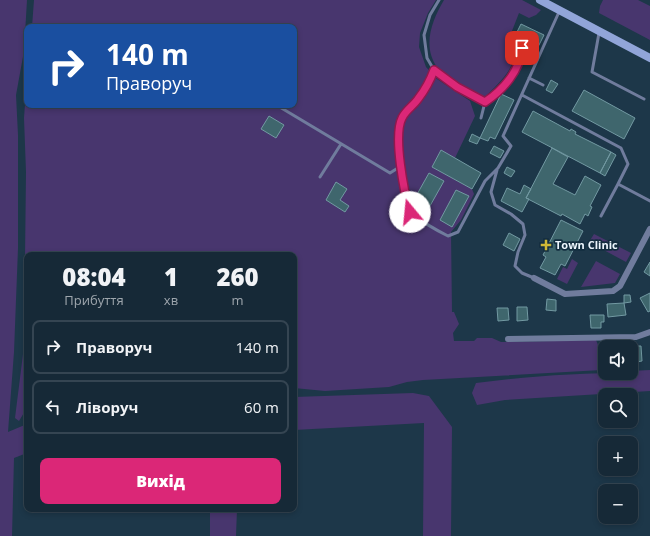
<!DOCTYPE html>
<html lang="uk">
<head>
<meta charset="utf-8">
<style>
	:root { --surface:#162937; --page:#1f313f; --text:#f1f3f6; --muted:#9ea6ad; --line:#354552; --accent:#db2777 }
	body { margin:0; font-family:"Open Sans",sans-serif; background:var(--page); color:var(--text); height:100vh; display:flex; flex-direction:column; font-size:15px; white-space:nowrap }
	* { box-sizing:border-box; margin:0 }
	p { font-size:13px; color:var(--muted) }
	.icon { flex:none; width:22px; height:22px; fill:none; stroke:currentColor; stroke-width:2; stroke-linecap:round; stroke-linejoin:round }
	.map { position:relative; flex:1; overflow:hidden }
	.sheet { position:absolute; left:24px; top:252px; width:273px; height:260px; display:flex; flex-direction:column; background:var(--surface); border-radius:8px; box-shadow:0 2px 6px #0003,0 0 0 1px var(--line) }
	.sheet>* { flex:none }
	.top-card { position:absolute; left:24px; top:24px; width:273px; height:84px; border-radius:8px; box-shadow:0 2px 6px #0003,0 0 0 1px var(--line); background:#1a4fa0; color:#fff; overflow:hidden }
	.tools { position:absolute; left:598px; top:340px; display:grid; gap:8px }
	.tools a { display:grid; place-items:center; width:40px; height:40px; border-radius:8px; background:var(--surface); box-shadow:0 2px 6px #0003,0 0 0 1px var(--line); font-size:20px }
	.pin { position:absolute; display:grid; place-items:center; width:34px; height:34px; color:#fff; margin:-17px; border-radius:8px; box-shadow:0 2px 6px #0006 }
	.me { position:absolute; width:44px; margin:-22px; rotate:343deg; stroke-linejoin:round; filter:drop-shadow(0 0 3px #0008) }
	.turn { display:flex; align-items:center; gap:14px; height:84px; padding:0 16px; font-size:18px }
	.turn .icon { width:52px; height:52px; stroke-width:2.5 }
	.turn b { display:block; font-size:28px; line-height:34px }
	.eta { display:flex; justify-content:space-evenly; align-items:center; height:68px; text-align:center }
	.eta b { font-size:24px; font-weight:800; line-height:28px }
	.button { display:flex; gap:8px; margin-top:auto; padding:8px 16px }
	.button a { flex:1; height:46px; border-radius:8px; background:var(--accent); color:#fff; font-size:16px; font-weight:800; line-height:46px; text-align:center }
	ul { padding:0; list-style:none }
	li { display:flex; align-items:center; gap:12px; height:54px; margin:0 8px 6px; padding:0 8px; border:2px solid var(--line); border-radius:8px }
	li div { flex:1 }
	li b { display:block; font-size:15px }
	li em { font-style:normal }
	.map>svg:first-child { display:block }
	.green { fill:#48366e }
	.building { fill:#3f666d; stroke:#7299a2 }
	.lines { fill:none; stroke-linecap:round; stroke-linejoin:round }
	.lane { stroke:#707c9d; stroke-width:3 }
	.street { stroke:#707c9d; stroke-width:6 }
	.secondary { stroke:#91a5d9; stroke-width:8 }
	.route-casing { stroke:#8e194d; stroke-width:10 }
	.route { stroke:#db2777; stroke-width:7 }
	.poi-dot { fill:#cfb837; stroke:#132d3f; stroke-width:1.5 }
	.labels { text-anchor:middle; stroke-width:3.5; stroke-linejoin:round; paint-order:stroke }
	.poi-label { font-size:11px; font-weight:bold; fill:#edf6fd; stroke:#132d3f; text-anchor:start }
</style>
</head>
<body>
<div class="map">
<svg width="650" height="536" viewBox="0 0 650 536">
	<rect width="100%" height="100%" fill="#1d3749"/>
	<path class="green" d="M0,0H27L24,51L16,95L18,135V248L14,352L8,432L27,424V453L14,458L12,536H0Z
		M34,0H436L428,13L420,33L419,47L426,67L437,79L470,101L475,116L455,158L441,151L432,167L472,189L474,194L461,220L451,232L452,312H454L459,324L453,333L454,341H474L477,338H492L501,342H510L596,340L602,355V370L423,380L407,382L389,387L325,391L294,388V255H27V411H25L19,421L15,418L24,346L26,172L24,118L27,76V105H294V27H32Z
		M444,0H522L541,10L536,15L529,18L519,13L510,36C525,61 501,81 484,98C470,90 446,80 437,67C422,46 432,20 444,0Z
		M603,0H638L650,6V40L599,13L600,6Z
		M594,234L631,253L626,262L589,242Z
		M572,259L578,263L567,284L557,279L563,267L567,269Z
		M596,261L620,274L615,283L581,287Z
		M650,370V391L505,400L477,405L472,393L476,383C527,376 580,373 631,373V371Z
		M413,393L429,396L452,427L451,536H423L424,423L294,430V397Z
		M210,509H237L236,536H210Z"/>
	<path class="building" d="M521,24L544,35L538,47L515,36Z
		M551,80L558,84L552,93L546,90Z
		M584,90L635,118L624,139L572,111Z
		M501,94L514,100L495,139L490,137L488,141L480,138Z
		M533,111L570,131L571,129L576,132L575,134L611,152L600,173L522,132Z
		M269,116L284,125L276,138L261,129Z
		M472,134L480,138L477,144L469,141Z
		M494,146L504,151L500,158L490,153Z
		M552,148L568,157L553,184L575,195L585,176L601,185L590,206L592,207L588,216L585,214L580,224L562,214L561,216L526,198Z
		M441,150L481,173L472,189L432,167Z
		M611,152L616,155L605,176L600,173Z
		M507,167L515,171L511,177L504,173Z
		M429,173L444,181L426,213L411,205Z
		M336,182L347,189L340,200L349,206L345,212L326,200Z
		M524,185L531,189L526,198L529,199L522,212L501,201L507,188L520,194Z
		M456,190L469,196L452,227L440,220Z
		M561,220L583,231L565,266L561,264L555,275L540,268L546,257L543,255Z
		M509,233L520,239L514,251L503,245Z
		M650,262V276L644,272Z
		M650,293V311L648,312L640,298Z
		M624,295H630L631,302L624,303Z
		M547,299L556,300V311L546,310Z
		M624,303L626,315L608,317L607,304Z
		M517,307H527L528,320L517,321Z
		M497,308H508L509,320L498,321Z
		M590,315H604V322H601V328H591Z
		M635,346H641L642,361L636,362Z"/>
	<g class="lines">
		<path class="lane" d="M439,0L430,15L424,35L427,58L434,70L457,87L485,102
			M599,33L592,72L644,99
			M434,70C430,81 425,90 418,99C413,105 405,111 402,118C395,131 402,198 410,211C414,218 440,232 448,236L458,232L485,181L498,168L511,146L503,136L559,12
			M529,78L543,85
			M522,95L621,148L628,164L618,184L650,201
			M278,106L390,173L401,166
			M481,118L485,102C503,90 520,71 522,48
			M497,170L491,192L495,205L511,214L523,224L525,235L518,252L515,266L522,273L534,278
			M320,177L341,144
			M601,216L618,184"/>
		<path class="street" d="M534,278L565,294L613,291L620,286L650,229
			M508,339L636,337L650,332"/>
		<path class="secondary" d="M540,0L650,58"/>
	</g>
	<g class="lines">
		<g class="route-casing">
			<path id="route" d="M410,212C404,192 393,136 402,118C405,111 413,106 418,99C425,90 430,81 434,70L457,87L485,102C503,90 520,71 522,48"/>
		</g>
		<use href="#route" class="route"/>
	</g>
	<path class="poi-dot" d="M544 239h4v4h4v4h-4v4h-4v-4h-4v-4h4z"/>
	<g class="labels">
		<g class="poi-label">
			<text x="555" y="249">Town Clinic</text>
		</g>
	</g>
</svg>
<div class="tools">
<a><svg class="icon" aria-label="sound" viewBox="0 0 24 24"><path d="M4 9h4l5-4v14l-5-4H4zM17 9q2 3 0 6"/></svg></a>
<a><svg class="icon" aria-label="search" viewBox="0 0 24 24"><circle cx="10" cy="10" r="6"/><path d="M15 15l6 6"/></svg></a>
<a>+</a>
<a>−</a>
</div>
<div class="pin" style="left:522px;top:48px;background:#d93025"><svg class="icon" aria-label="arrive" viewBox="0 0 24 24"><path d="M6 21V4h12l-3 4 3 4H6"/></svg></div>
<svg class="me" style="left:410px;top:212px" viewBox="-20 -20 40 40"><circle r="19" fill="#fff"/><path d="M0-13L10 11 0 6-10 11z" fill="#db2777"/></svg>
<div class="top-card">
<div class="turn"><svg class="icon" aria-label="right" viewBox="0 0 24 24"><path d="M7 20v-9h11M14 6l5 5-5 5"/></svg><div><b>140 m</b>Праворуч</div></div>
</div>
<section class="sheet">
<div class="eta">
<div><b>08:04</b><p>Прибуття</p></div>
<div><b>1</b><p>хв</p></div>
<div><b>260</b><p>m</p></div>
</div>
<ul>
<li><svg class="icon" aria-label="right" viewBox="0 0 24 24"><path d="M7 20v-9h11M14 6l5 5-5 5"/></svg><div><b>Праворуч</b></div><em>140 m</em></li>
<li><svg class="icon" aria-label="left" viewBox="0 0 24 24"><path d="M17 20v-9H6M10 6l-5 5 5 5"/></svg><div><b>Ліворуч</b></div><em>60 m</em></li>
</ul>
<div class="button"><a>Вихід</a></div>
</section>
</div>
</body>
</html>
